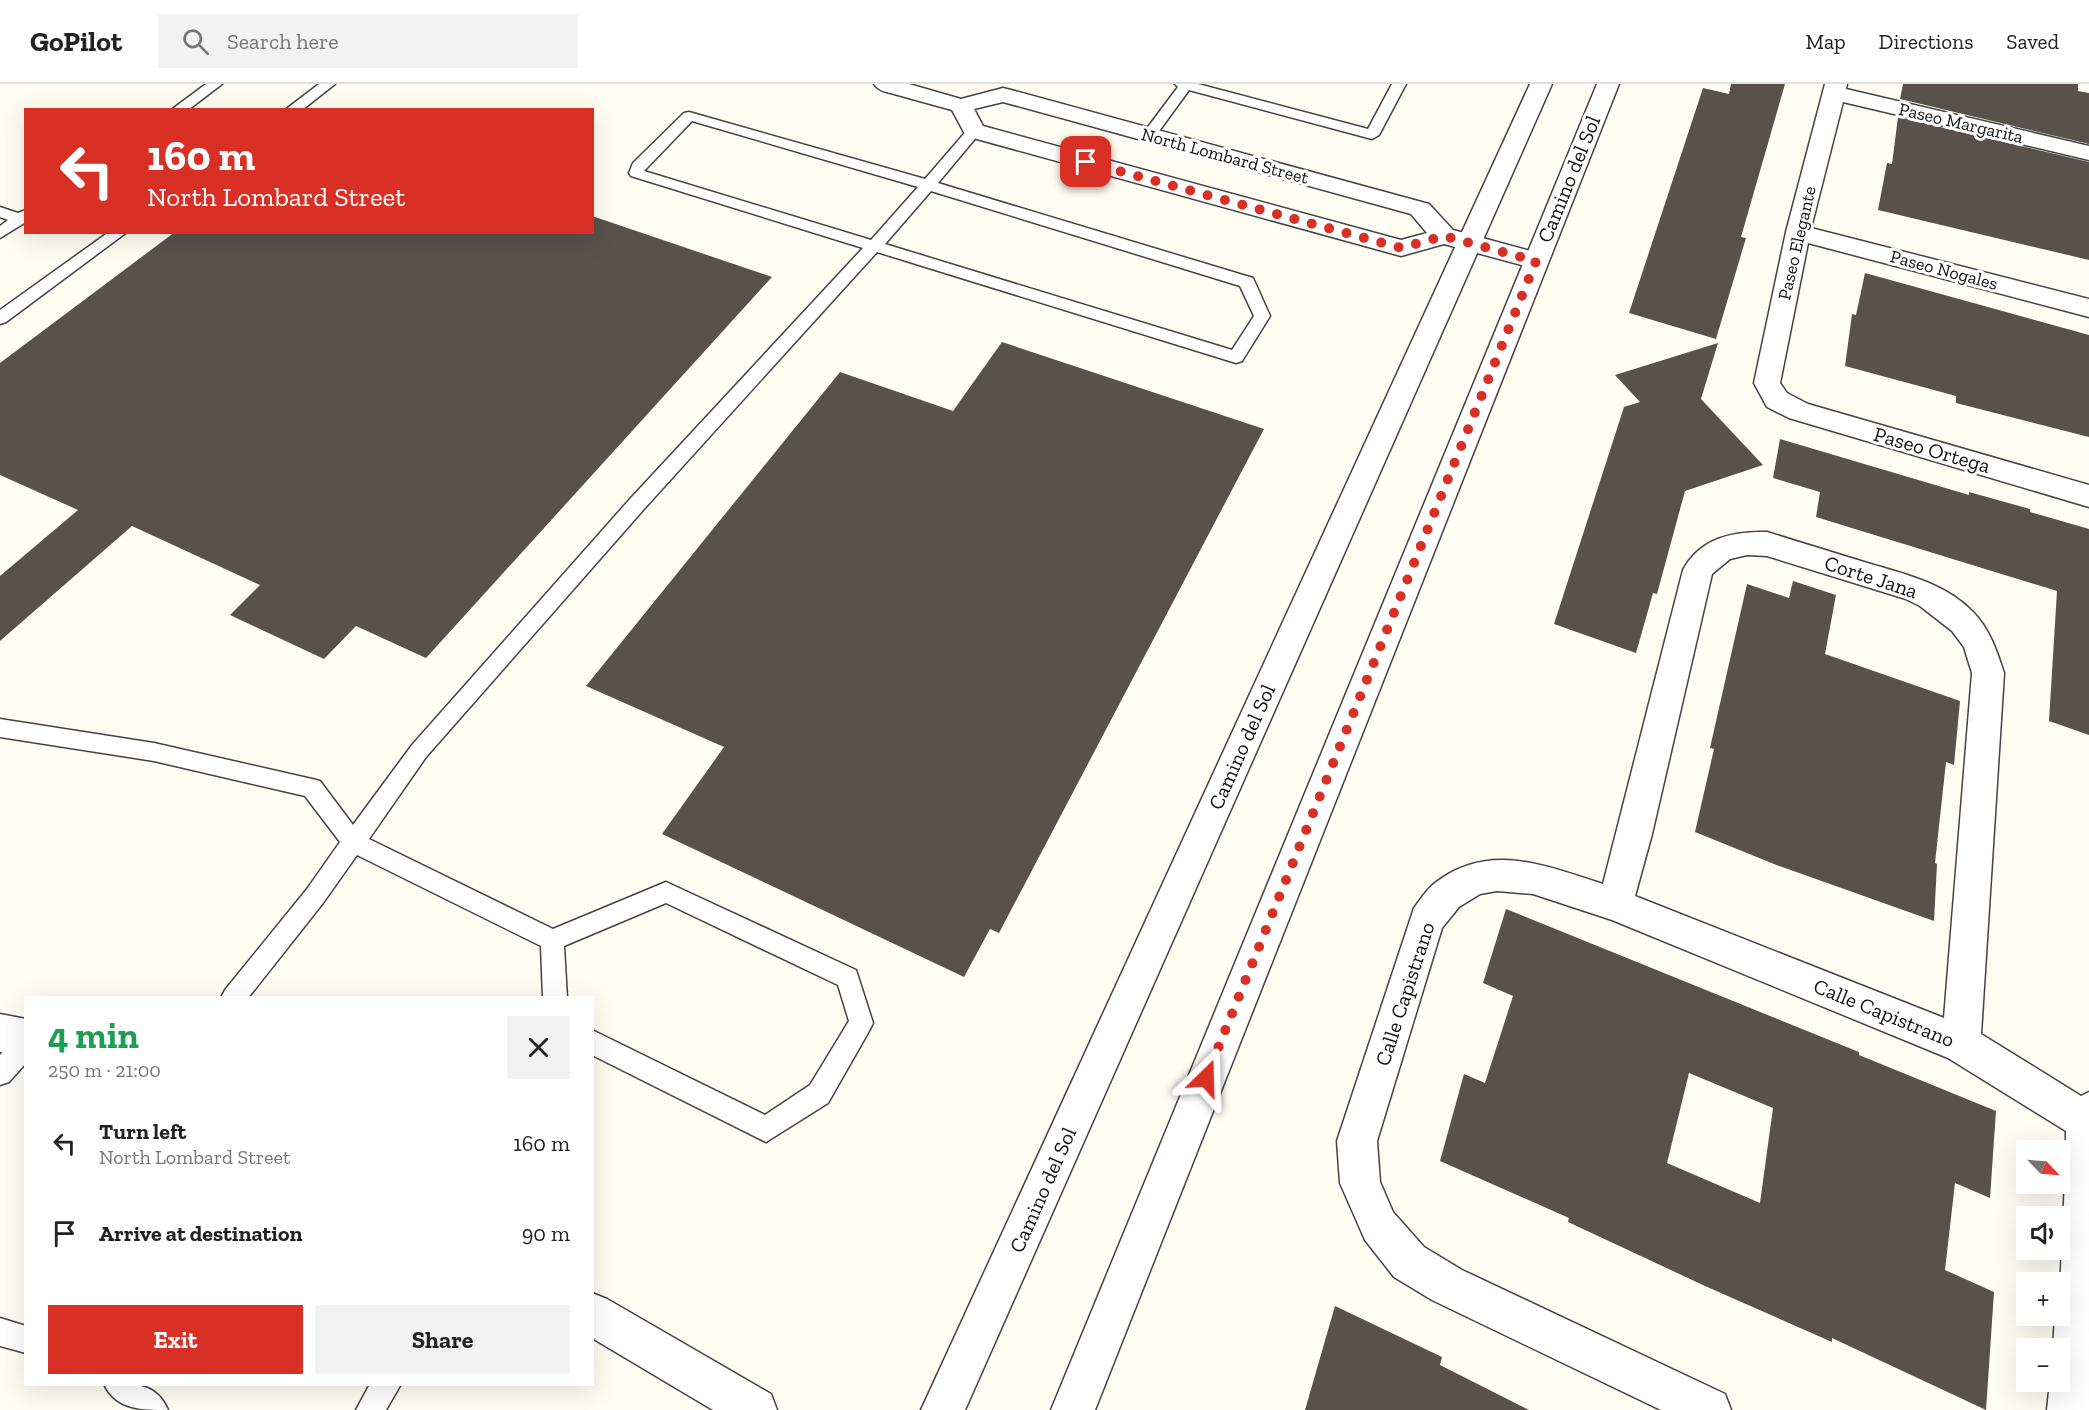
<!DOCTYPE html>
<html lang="en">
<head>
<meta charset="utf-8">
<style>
	:root { --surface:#fff; --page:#f2f2f2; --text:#222; --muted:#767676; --line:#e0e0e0; --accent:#d93025 }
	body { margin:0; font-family:"Zilla Slab",serif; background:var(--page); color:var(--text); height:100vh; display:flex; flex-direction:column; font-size:22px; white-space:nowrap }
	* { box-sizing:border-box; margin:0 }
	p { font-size:20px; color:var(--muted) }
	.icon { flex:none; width:33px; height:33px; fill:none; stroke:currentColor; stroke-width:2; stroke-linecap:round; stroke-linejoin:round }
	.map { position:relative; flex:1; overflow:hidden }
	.sheet { position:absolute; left:24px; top:912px; width:570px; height:390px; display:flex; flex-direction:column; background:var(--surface); border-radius:0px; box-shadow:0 6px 24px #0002 }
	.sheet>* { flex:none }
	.banner { position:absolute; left:24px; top:24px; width:570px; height:126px; border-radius:0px; box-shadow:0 6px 24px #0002; background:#d93025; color:#fff; overflow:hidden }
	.needle { width:39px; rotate:115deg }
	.tools { position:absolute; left:2016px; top:1056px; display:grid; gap:12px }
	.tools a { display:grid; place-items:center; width:54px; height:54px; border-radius:0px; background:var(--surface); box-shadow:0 6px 24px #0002; font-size:30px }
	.pin { position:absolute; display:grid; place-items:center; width:51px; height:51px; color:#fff; margin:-26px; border-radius:12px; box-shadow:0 3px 9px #0006 }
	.me { position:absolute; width:66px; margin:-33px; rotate:22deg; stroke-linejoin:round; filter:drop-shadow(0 0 4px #0008) }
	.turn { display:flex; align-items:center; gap:21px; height:126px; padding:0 24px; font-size:27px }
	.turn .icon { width:78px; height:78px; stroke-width:2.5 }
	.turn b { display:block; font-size:42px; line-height:51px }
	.round { display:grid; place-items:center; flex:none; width:63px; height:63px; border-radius:0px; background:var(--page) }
	.overview { display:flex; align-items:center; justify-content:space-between; height:102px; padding:0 24px }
	h1 { font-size:36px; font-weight:800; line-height:45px; color:#1e9e55 }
	.cta { display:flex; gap:12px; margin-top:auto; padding:12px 24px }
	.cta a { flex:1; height:69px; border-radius:0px; background:var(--accent); color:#fff; font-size:24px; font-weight:800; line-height:69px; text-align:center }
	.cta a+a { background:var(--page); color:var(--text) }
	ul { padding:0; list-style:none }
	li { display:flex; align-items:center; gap:18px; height:90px; padding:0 24px }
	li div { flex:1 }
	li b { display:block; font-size:22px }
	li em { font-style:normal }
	header { display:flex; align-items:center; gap:36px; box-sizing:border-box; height:84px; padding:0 30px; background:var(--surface); border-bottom:2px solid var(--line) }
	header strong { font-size:28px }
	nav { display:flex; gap:33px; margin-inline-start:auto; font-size:21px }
	.search { width:420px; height:54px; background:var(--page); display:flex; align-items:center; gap:15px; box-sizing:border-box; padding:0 21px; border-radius:0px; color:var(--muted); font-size:22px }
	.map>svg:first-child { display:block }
	.building { fill:#59524b; fill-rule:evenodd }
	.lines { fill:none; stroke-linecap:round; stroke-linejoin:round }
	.service-casing { stroke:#434343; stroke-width:3 }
	.minor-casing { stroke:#434343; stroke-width:3 }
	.tertiary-casing { stroke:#434343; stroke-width:3 }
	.service { fill:#fff; fill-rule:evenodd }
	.minor { fill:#fff; fill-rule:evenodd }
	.tertiary { fill:#fff; fill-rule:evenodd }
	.route { stroke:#d93025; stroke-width:10; stroke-dasharray:0 18 }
	.labels { text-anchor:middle; stroke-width:6; stroke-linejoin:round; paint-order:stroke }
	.far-street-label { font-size:18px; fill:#101010; stroke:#fff }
	.street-label { font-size:21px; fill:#101010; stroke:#fff }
</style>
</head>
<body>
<header>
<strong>GoPilot</strong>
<div class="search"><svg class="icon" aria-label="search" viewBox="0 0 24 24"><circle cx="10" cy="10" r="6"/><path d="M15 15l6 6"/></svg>Search here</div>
<nav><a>Map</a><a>Directions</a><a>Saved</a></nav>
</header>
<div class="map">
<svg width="2089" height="1326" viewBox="0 0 2089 1326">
	<rect width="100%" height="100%" fill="#fffdf2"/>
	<path class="building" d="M1731,0H1785L1741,153L1746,154L1716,255L1629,229L1703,4L1729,10Z
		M1903,0H2078V7L2089,9V60L1900,15Z
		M1898,33L2089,78V176L1878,126L1887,79L1892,80Z
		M592,132L772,193L426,574L356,542L324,575L230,531L260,501L132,442L0,557V492L78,426L0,391V279L175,148H592Z
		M1865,189L2089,251V353L1956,319V312L1845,282L1852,230L1856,231Z
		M1002,258L1264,345L999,849L990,845L964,893L662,750L724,663L586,602L840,288L953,327Z
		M1718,259L1701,315L1763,381L1685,407L1657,510L1653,509L1636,569L1554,540L1624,323L1640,318L1615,291Z
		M1780,355L1969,411V408L2030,425V428L2089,445V651L2049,637L2057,507L1816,433L1820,408L1773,394Z
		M1793,497L1836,511L1825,570L1960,617L1954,681L1946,678L1935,779L1937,780L1934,837L1774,780L1695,748L1714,665L1710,664L1747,500L1789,514Z
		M1506,825L1859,968V971L1996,1027L1990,1114L1955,1099L1945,1186L1994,1208L1986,1326L1832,1254V1258L1705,1202L1568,1138L1569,1134L1440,1077L1464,990L1485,999L1513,912L1483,899ZM1689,989L1773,1024L1760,1119L1667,1079Z
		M1335,1222L1442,1273L1440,1281L1529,1326H1305Z"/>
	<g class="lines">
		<g class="service-casing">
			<path id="service" d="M206,0H222L188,26H171Z
				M319,0H335L302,26H285Z
				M1175,0H1198L1368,45L1392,0H1406L1379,51L1372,55L1189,6L1154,54H1144L1142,51L1178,3Z
				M689,28L925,95L969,44H979L981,47L979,50L938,99L1253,194L1270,232L1242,277L1236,279L877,168L644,425L426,673L369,755L553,845L666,798L856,886L873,939L869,947L828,1019L766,1058L592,971V946L765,1031L810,1001L849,937L838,901L666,819L564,862L567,914H543L541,862L357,771L323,819L248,914H221L225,906L307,805L340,758L305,712L154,677L0,653V635L154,659L312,695L320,697L353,741L412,661L630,415L863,164L631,92L629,89L633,79L684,29ZM692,37L918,103L871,156L644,87ZM931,107L1240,202L1254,232L1232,266L885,160Z
				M0,123L18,129L26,126V138L0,154V142L8,136L0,133Z
				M109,148H127L6,238L0,240V226Z
				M26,949V979L9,998L0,1001V971L17,952Z
				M0,1234L26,1242V1269L0,1262Z
				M104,1300C131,1300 156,1297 168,1326C142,1326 116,1326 104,1300Z
				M370,1300H401L386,1326H356Z"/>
		</g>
		<g class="minor-casing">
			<path id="minor" d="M886,0H909L961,15L1003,4L1011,6L1429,120L1453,146L1545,171L1548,177L1545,183L1536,185L1444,160L1401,172L966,52L952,26L887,8L884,3ZM1003,18L1411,130L1427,149L1401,156L983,42L974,25Z
				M1825,0H1847L1846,5L2089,62V76L1843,18L1811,144L2089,215V233L1808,159L1780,299L1787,309L1808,320L2089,401V423L1789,334L1767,323L1754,299L1786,148Z
				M1767,448C1799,458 1832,468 1864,478C1903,490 1944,498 1973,528C1989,544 1997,567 2004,589L1981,950L2081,1012L2089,1008V1326H2047L2050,1298H2060V1264H2053L2055,1232H2060C2060,1171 2066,1109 2066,1047L1948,974L1612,836L1533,810L1497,807L1480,810L1459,823L1442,844L1377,1057L1380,1098L1393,1128L1424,1163L1462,1186L1725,1310L1731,1326H1661L1432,1216L1394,1193L1365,1156L1340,1099L1337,1057L1414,824C1420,816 1427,805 1435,799C1489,757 1546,782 1603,800L1683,486C1700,454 1733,447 1767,448ZM1747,471L1767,472L1906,515L1920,522L1952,547L1964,563L1972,589L1944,934L1635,812L1652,750L1712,490L1730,475Z
				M0,930L26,935V973L0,968Z
				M592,1209L607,1215L771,1310L777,1326H713L592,1254Z"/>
		</g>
		<g class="tertiary-casing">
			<path id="tertiary" d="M874,0H904L906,3L903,8C893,10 880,9 874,0Z
				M1530,0H1552L965,1326H921Z
				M1597,0H1619L1095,1326H1051Z"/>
		</g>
		<use href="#service" class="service"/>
		<use href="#minor" class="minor"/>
		<use href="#tertiary" class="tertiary"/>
	</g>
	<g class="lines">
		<path class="route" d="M1086,78L1401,164L1444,152L1536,177L1206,994"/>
	</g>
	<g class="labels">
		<g class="far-street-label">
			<text transform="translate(1961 39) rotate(13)" y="6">Paseo Margarita</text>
			<text transform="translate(1225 72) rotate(15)" y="6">North Lombard Street</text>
			<text transform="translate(1797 159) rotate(-77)" y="6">Paseo Elegante</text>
			<text transform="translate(1944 186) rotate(15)" y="6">Paseo Nogales</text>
		</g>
		<g class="street-label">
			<text transform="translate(1569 95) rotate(-68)" y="7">Camino del Sol</text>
			<text transform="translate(1932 366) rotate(16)" y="7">Paseo Ortega</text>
			<text transform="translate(1871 493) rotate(18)" y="7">Corte Jana</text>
			<text transform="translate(1242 663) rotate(-66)" y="7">Camino del Sol</text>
			<text transform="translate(1405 910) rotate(-72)" y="7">Calle Capistrano</text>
			<text transform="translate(1884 929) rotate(22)" y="7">Calle Capistrano</text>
			<text transform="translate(1043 1106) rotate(-66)" y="7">Camino del Sol</text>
		</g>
	</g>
</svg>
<div class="tools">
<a><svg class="needle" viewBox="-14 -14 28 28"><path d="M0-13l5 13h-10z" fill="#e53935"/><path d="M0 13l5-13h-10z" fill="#767676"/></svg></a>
<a><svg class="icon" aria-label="sound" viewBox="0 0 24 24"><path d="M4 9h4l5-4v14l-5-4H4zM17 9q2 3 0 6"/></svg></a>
<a>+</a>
<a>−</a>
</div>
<div class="pin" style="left:1086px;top:78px;background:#d93025"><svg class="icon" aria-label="arrive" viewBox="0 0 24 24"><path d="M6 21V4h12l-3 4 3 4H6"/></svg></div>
<svg class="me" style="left:1206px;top:994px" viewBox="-20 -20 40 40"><path d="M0-17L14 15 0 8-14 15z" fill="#d93025" stroke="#fff" stroke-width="4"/></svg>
<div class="banner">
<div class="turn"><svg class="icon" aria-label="left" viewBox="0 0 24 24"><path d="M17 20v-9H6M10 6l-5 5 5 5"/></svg><div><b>160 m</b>North Lombard Street</div></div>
</div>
<section class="sheet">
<div class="overview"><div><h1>4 min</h1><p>250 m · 21:00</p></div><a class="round"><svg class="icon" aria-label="close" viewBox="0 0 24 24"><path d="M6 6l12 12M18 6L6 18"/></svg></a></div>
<ul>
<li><svg class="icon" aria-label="left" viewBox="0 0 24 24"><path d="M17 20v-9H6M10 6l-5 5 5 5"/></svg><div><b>Turn left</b><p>North Lombard Street</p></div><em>160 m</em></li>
<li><svg class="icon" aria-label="arrive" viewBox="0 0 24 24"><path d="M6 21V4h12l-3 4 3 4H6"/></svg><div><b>Arrive at destination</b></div><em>90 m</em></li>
</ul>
<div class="cta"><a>Exit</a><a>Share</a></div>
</section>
</div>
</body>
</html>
